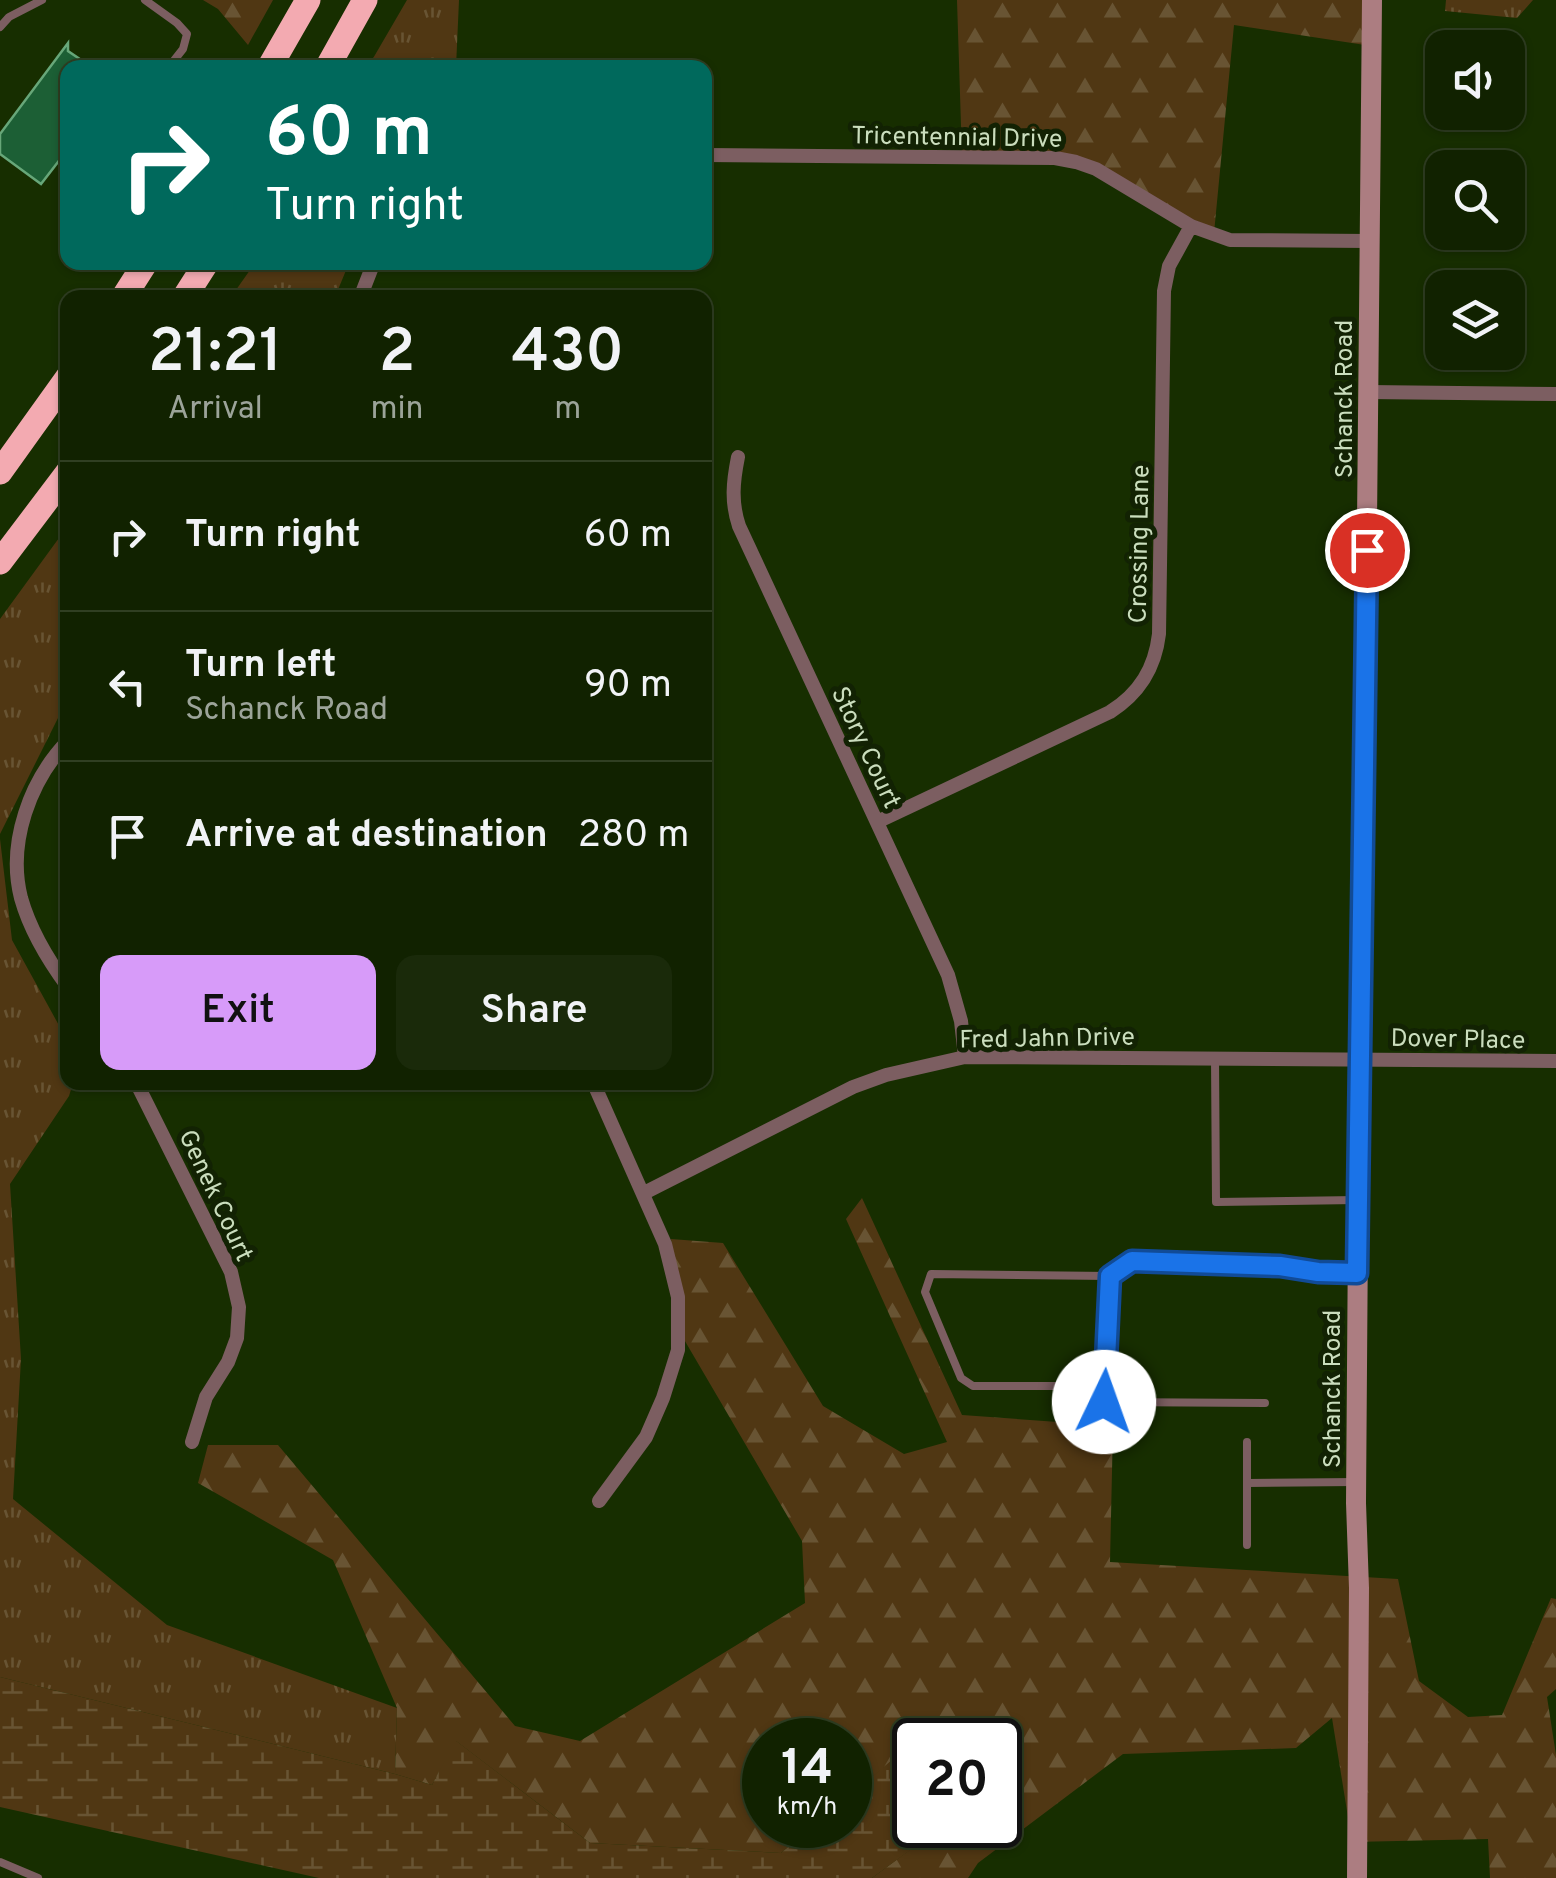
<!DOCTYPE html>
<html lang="en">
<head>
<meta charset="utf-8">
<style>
	:root { --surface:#120; --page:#1a2a0a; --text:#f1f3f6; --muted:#9ca499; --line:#303f22; --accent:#d79bf9 }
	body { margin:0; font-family:Overpass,sans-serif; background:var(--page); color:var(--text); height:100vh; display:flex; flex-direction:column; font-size:38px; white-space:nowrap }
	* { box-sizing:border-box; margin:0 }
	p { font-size:32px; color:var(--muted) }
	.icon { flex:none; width:55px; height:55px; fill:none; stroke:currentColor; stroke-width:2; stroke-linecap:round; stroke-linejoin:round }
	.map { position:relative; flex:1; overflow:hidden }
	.sheet { position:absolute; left:60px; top:290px; width:652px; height:800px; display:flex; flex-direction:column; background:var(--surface); border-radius:20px; box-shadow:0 2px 8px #0004,0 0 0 2px var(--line) }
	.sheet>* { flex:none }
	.hud { position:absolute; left:60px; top:60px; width:652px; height:210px; border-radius:20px; box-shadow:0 2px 8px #0004,0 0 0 2px var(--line); background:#00695c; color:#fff; overflow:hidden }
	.fabs { position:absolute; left:1425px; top:30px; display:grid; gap:20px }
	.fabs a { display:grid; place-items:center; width:100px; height:100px; border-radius:20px; background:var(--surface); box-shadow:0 2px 8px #0004,0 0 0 2px var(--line); font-size:50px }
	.speed { position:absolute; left:742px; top:1718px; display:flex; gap:20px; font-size:50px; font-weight:700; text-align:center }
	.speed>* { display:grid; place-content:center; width:130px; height:130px; border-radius:50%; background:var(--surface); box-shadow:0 2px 8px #0004,0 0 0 2px var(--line); line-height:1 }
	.speed small { font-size:25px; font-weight:400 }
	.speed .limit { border:5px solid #111; border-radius:15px; background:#fff; color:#111 }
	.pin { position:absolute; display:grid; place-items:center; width:85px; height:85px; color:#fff; margin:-42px; border:5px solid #fff; border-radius:50%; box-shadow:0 2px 10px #0007 }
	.me { position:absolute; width:110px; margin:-55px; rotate:3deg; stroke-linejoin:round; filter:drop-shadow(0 0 8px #0008) }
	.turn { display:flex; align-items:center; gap:35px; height:210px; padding:0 40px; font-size:45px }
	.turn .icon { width:130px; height:130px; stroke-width:2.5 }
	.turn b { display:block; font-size:70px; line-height:85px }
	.eta { display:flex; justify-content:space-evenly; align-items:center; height:170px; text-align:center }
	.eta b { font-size:60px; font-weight:600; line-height:70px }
	.cta { display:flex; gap:20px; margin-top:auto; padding:20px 40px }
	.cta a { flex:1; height:115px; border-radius:20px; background:var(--accent); color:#111; font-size:40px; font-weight:600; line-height:115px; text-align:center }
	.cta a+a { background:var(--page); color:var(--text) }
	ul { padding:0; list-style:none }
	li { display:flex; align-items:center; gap:30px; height:150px; padding:0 40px; border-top:2px solid var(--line) }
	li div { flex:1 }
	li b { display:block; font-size:38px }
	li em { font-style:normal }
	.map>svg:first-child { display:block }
	.grass { fill:url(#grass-tufts) }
	.forest { fill:url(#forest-firs) }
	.wetland { fill:url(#wetland-marsh) }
	.building { fill:#1c5f35; stroke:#67a779; stroke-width:2.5 }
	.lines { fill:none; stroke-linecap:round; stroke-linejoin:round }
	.lane { stroke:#7c5e61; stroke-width:8 }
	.street { stroke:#7c5e61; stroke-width:14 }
	.secondary { stroke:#ac7d81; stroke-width:20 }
	.highway { stroke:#f3aab1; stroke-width:25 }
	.route-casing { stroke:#114b97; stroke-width:25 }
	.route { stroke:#1a73e8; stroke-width:18 }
	.labels { text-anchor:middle; stroke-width:10; stroke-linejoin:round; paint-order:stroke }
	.street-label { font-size:25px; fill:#caddbd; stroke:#122203 }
</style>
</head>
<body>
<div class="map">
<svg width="1556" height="1878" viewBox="0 0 1556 1878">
	<defs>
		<pattern id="grass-tufts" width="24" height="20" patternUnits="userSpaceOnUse" patternTransform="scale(2.5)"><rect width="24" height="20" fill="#503713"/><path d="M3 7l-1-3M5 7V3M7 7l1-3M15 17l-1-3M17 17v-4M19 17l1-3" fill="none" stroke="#685433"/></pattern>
		<pattern id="forest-firs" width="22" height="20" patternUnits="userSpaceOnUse" patternTransform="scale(2.5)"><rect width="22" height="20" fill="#503713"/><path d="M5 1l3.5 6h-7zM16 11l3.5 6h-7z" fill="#685433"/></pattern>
		<pattern id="wetland-marsh" width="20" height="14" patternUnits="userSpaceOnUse" patternTransform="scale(2.5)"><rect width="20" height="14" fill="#503713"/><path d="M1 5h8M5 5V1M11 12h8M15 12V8" fill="none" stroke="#685433"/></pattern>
	</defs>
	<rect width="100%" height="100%" fill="#172e00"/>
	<path class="grass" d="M407,0H459L456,67H368Z
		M1446,0H1533L1517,18L1445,11Z
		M255,263V262L349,263L335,297H231Z
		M67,527V712L59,716L0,834V619Z
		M0,839L12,940L67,1040L68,1082L73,1083L69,1096L10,1184L21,1359L13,1499L167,1625L397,1708L395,1774L0,1677Z"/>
	<path class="forest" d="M203,0H273L248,45L218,9Z
		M957,0H1366L1365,45L1234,25L1214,233L1080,163L962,156Z
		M862,1198L962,1415L1113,1426L1110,1562L1398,1579L1419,1681L1468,1717L1502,1715L1551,1598L1556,1599V1689L1547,1697L1556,1755V1878H1490L1488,1839L1352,1842L1332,1718L1296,1748L1123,1754L978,1863L968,1878H872L930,1835L928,1825H1000V1740H915V1785L904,1751L850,1795V1740H765V1825H814L781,1853L590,1843L456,1741L432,1785L395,1774L397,1708L333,1560L198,1483L208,1445H278L515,1726L580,1741L805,1603L802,1541L682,1336L671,1239L723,1243L823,1406L904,1454L947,1442L846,1219Z"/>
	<path class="wetland" d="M0,1677L395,1774L432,1785L455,1740L590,1843L781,1853L814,1825H850V1795L904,1750L915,1785V1825H928L931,1835L872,1878H319L0,1807Z"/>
	<path class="building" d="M68,43V51L93,68H68V149L41,184L0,154V134Z"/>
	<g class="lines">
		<path class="lane" d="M145,0L177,23L187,34L183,49L168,68
			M0,27L9,17L42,0
			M1215,1058L1216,1202L1357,1200
			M1110,1276L1132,1261L1280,1266L1318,1273H1356
			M1104,1386H973L961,1378L925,1292L931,1274L1110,1276L1104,1386V1402L1265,1403
			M1247,1442V1483L1356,1482
			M1247,1545V1483
			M0,1862L38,1878"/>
		<path class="street" d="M705,155L1055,158L1076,162L1096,169L1191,226L1230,240L1369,241
			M360,298L374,262
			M1368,392L1556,394
			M738,457C733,482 731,502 739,526L948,975L961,1021L965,1057
			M68,741C30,780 7,843 21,898C30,930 48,960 68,987
			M877,822L1110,712C1140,693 1155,668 1159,634L1164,291L1169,266L1191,226
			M136,1082L231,1272L239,1307L237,1338L228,1362L206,1397L192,1442
			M593,1082L665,1244L678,1297V1350L663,1398L646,1437L599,1501
			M644,1193L853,1087L886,1075L965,1057L1556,1061"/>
		<path class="secondary" d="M1357,1878L1359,1588L1356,1503L1359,1097L1363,943L1372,0"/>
		<path class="highway" d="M269,68L308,0
			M327,68L365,0
			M123,298L146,262
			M184,298L207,262
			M0,472L68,377
			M0,562L68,472"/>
	</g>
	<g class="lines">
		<g class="route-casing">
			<path id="route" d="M1104,1402L1110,1276L1132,1261L1280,1266L1318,1272L1357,1273L1367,550"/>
		</g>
		<use href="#route" class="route"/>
	</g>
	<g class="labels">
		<g class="street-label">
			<text transform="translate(957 136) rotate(1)" y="9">Tricentennial Drive</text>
			<text transform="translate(1343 399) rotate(-90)" y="9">Schanck Road</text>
			<text transform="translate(1138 544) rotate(-89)" y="9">Crossing Lane</text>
			<text transform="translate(867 747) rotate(65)" y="9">Story Court</text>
			<text transform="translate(1047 1037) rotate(-1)" y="9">Fred Jahn Drive</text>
			<text transform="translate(1458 1038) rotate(1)" y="9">Dover Place</text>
			<text transform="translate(217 1195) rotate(65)" y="9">Genek Court</text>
			<text transform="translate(1331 1389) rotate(-90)" y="9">Schanck Road</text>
		</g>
	</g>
</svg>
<div class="fabs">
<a><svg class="icon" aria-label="sound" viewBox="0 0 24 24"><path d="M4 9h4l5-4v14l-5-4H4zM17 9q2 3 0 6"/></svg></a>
<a><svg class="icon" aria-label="search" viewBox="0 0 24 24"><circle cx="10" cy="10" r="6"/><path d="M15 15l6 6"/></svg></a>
<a><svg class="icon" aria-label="layers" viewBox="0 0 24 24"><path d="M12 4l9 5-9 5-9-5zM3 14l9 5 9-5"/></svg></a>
</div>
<div class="speed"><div>14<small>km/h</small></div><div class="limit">20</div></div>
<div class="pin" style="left:1367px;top:550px;background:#d93025"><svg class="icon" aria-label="arrive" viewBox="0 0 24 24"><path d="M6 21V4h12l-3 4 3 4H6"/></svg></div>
<svg class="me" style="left:1104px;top:1402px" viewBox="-20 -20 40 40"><circle r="19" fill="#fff"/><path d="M0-13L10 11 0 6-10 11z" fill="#1a73e8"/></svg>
<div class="hud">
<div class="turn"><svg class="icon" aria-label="right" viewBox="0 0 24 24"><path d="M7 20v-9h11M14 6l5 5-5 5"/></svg><div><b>60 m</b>Turn right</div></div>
</div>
<section class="sheet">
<div class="eta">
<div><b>21:21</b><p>Arrival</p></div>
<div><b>2</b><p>min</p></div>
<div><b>430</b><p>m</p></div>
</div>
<ul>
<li><svg class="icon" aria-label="right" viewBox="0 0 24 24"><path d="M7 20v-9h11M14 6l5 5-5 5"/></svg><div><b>Turn right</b></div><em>60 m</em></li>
<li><svg class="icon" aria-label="left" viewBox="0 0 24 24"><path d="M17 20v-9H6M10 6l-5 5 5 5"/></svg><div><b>Turn left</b><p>Schanck Road</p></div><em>90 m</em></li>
<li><svg class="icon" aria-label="arrive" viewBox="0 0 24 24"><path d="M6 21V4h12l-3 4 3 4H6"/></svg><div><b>Arrive at destination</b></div><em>280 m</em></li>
</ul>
<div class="cta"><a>Exit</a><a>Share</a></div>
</section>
</div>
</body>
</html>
